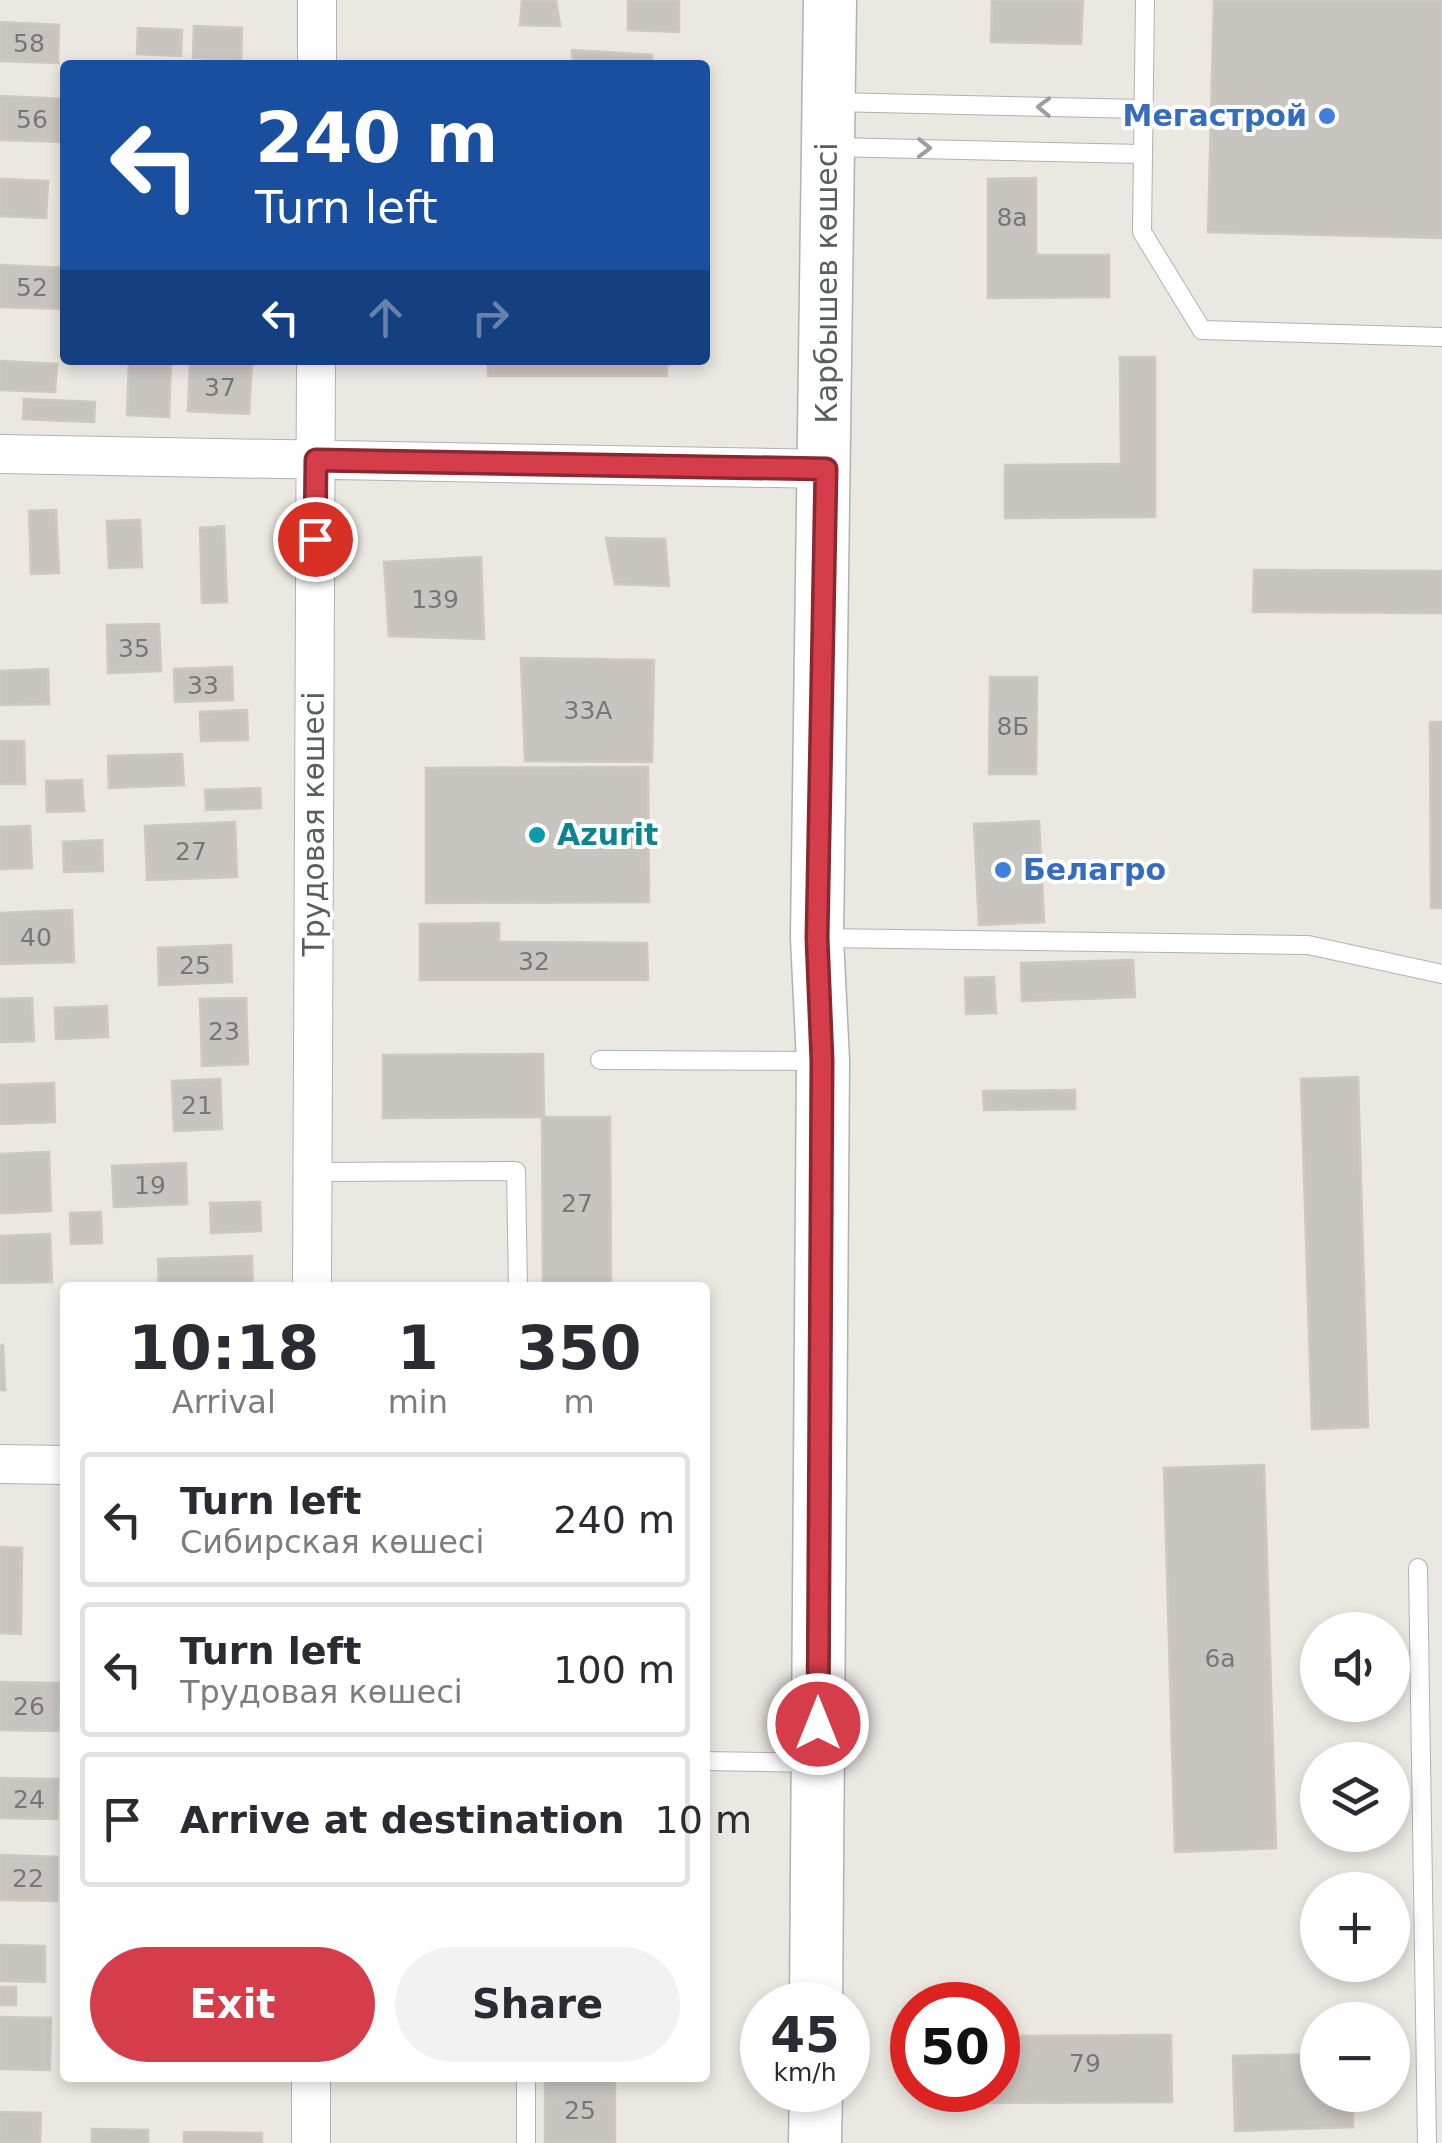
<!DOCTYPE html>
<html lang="en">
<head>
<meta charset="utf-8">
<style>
	:root { --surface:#fff; --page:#f2f2f3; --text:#2b2b33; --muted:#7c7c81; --line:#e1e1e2; --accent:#d53d4b }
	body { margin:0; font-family:"DejaVu Sans",sans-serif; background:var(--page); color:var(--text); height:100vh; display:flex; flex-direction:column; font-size:38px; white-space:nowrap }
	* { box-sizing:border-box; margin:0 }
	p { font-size:32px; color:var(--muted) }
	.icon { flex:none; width:55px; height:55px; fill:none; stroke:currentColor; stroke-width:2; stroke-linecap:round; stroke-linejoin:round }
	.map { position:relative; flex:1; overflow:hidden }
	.details { position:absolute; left:60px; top:1282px; width:650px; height:800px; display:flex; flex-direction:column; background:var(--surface); border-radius:10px; box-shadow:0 5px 15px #0003 }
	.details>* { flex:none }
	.guide { position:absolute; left:60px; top:60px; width:650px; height:305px; border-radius:10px; box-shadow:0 5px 15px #0003; background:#1a4fa0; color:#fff; overflow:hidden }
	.buttons { position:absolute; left:1300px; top:1612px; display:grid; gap:20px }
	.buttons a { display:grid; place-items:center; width:110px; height:110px; border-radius:50%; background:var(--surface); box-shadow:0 5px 15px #0003; font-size:50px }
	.speed { position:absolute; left:740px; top:1982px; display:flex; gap:20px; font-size:50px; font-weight:700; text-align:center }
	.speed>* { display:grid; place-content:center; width:130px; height:130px; border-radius:50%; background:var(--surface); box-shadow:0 5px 15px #0003; line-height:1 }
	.speed small { font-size:25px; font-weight:400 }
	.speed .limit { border:15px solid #d22; background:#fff; color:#111 }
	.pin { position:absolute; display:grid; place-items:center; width:85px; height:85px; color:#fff; margin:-42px; border:5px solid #fff; border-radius:50%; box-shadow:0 2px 10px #0007 }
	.me { position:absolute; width:110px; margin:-55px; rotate:0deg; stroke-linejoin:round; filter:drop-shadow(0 0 8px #0008) }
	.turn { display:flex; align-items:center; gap:35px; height:210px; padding:0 30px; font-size:45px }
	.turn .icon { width:130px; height:130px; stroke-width:2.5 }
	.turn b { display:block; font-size:70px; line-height:85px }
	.lanes { display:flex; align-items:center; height:95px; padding:0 30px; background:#0003; justify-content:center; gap:50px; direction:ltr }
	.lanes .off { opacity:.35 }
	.eta { display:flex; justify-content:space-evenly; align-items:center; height:170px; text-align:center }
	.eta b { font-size:60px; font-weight:700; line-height:70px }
	.cta { display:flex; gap:20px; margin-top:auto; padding:20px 30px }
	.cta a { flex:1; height:115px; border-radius:60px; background:var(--accent); color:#fff; font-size:40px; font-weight:700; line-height:115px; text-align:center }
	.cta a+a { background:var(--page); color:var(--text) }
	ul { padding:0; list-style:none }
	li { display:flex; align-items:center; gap:30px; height:135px; margin:0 20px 15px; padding:0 10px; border:5px solid var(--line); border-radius:10px }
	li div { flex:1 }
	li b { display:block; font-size:38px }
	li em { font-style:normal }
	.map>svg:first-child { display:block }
	.building { fill:#c8c4c0; stroke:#cfc8c0; stroke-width:2.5 }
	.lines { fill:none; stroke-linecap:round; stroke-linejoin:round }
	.service-casing { stroke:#afb3b5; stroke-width:20 }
	.minor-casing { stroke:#afb3b5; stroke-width:40 }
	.secondary-casing { stroke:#aeb2b5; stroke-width:55 }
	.service { stroke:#fff; stroke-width:18 }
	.minor { stroke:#fff; stroke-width:38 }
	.secondary { stroke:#fff; stroke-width:52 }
	.oneway { stroke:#9c9ea0 }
	.route-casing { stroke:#8a2831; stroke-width:25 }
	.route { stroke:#d53d4b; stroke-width:18 }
	.shop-dot { fill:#3f7fe0; stroke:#fff; stroke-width:4 }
	.culture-dot { fill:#0f9aa8; stroke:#fff; stroke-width:4 }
	.labels { text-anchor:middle; stroke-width:8; stroke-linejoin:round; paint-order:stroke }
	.number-label { font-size:25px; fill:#767878 }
	.shop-label { font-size:30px; font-weight:bold; fill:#366cbe; stroke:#fff; text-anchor:end }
	.street-label { font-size:30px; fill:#5a5e60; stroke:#fff }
	.culture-label { font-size:30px; font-weight:bold; fill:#0d838f; stroke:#fff; text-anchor:start }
</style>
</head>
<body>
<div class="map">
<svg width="1442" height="2143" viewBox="0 0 1442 2143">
	<rect width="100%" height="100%" fill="#ebe7e1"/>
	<path class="building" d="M522,0H556L560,26L520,25Z
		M628,0H679V32L628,30Z
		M992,0H1083L1081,44L991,42Z
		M1214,0H1442V238L1208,232Z
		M0,22L59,25L58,63L0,61Z
		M194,26L242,28L241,60L193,58Z
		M138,28L182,30L181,56L137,54Z
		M572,50L652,55V65H573Z
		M0,96L65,99V142L0,140Z
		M1036,178V255H1109V297L988,298V179Z
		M0,179L48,181L46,218L0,216Z
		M0,265L65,268V309L0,307Z
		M1120,357H1155V517L1005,518V465L1121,464Z
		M129,360H171L169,417L127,415Z
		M190,360L252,362L249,414L188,411Z
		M488,360H667V376H488Z
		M0,361L57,364L55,392L0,390Z
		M24,399L95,402L94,422L23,419Z
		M56,510L59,573L31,574L29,511Z
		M140,520L142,567L109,568L107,521Z
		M224,526L227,602L202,603L200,528Z
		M606,538L665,539L669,586L615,584Z
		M481,557L484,639L389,636L384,562Z
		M1254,570L1442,571V613L1253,612Z
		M159,624L161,671L108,673L107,625Z
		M521,658L654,660L652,762L525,761Z
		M232,667L233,700L175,702L174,669Z
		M48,669L49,704L0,705V671Z
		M990,677H1037L1036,774H989Z
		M247,710L248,740L201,741L200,712Z
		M1430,722H1442V908H1431Z
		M0,741H24L25,784H0Z
		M182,754L184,785L109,788L108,756Z
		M648,767L649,902L426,903V768Z
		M82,780L84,811L47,812L46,781Z
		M260,788L261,808L206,810L205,790Z
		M1039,821L1044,922L979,925L974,824Z
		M235,822L237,877L147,880L145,826Z
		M30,826L32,868L0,869V827Z
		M102,840L103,871L64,872L63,842Z
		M72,910L74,962L0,964V913Z
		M499,923V942L647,943L648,980H420V924Z
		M231,945L232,982L159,985L158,948Z
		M1133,960L1135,997L1022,1001L1021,963Z
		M994,977L996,1013L966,1014L965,978Z
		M32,998L34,1041L0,1042V999Z
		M246,998L248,1064L202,1066L200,999Z
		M107,1006L108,1037L56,1039L55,1008Z
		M543,1054L544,1117H610L611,1288H543L542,1117L383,1118V1055Z
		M1358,1077L1368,1427L1312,1429L1301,1079Z
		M220,1079L222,1129L174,1131L172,1081Z
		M54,1083L55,1122L0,1124V1085Z
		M1075,1090V1109L984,1110L983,1091Z
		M49,1152L51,1211L0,1213V1154Z
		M186,1163L187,1204L114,1207L112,1166Z
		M260,1202L261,1231L211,1233L210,1203Z
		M101,1212L102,1243L71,1244L70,1213Z
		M50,1234L52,1282L0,1283V1236Z
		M252,1256L253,1288H159L158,1259Z
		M3,1345L5,1390H0V1346Z
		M1264,1465L1276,1848L1175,1852L1164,1468Z
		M0,1547L22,1548L21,1634L0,1633Z
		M0,1682L59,1683L58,1731L0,1730Z
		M0,1778L58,1779L57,1819L0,1818Z
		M0,1855L57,1857V1901L0,1900Z
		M0,1945L45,1946V1982L0,1981Z
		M0,1987H16V2005H0Z
		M0,2017L51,2018L50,2070L0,2069Z
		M1171,2035L1172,2102L975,2103V2090H998V2036Z
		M1318,2054V2095H1353V2127L1235,2131L1233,2056Z
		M545,2078H615V2143H545Z
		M0,2112L41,2113L40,2143H0Z
		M92,2129L148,2130V2143H92Z
		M184,2132L262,2133V2143H184Z"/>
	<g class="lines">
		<g class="service-casing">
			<path id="service" d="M1145,0L1142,232L1202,330L1442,337
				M832,102L1142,109
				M832,147L1141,154
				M823,938L1308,945L1442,974
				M600,1060L817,1061
				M312,1172L516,1171L518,1288
				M1418,1568L1427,2143
				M705,1761L812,1763
				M526,2143V2078"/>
		</g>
		<g class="minor-casing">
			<path id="minor" d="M317,65V0
				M0,454L826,469
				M312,1288L316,360
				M0,1464L65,1465
				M311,2143V2078"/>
		</g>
		<g class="secondary-casing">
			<path id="secondary" d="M816,2005L823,1061L817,938L830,0
				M815,2143L816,2090"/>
		</g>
		<use href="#service" class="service"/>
		<use href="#minor" class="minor"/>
		<use href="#secondary" class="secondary"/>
	</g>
	<defs><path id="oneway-chevron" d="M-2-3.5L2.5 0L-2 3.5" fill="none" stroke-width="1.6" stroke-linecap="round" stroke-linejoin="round" transform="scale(2.5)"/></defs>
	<g class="oneway">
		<use href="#oneway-chevron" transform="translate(1044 107) rotate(-179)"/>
		<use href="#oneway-chevron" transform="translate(924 148) rotate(1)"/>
	</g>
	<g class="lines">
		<g class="route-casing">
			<path id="route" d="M315,539L316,460L826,469L817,938L822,1061L818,1724"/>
		</g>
		<use href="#route" class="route"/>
	</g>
	<g class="shop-dot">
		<circle cx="1327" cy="116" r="10"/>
		<circle cx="1003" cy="870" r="10"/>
	</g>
	<circle class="culture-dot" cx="537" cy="835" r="10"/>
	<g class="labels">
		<g class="number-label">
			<text x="29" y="52">58</text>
			<text x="32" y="128">56</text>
			<text x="1012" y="226">8а</text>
			<text x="32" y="296">52</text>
			<text x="220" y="396">37</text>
			<text x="435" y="608">139</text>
			<text x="134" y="657">35</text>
			<text x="203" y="694">33</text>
			<text x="588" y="719">33А</text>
			<text x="1013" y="735">8Б</text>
			<text x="191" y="860">27</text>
			<text x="36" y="946">40</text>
			<text x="534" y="970">32</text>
			<text x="195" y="974">25</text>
			<text x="224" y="1040">23</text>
			<text x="197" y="1114">21</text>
			<text x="150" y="1194">19</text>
			<text x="577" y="1212">27</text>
			<text x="1220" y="1667">6а</text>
			<text x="29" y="1715">26</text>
			<text x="29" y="1808">24</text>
			<text x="28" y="1887">22</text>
			<text x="1085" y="2072">79</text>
			<text x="580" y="2119">25</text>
		</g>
		<g class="shop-label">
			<text x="1307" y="126">Мегастрой</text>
			<text x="1023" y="880" text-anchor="start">Белагро</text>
		</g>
		<g class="street-label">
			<text transform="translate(827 283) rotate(-90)" y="10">Карбышев көшесі</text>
			<text transform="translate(314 824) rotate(-90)" y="10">Трудовая көшесі</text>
		</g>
		<g class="culture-label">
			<text x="557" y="845">Azurit</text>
		</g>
	</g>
</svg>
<div class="buttons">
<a><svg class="icon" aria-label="sound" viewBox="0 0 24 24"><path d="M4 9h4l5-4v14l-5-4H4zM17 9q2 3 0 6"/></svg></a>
<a><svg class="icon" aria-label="layers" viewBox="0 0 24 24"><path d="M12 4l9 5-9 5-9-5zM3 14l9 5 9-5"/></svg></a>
<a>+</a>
<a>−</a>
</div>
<div class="speed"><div>45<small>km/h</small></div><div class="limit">50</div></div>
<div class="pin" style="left:315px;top:539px;background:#d93025"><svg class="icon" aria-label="arrive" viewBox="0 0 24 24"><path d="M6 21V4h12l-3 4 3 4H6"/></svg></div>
<svg class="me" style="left:818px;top:1724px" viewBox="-20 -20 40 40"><circle r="17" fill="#d53d4b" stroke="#fff" stroke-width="3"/><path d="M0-11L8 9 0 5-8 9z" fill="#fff"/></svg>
<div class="guide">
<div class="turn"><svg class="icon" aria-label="left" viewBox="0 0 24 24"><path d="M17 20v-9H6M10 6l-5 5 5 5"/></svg><div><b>240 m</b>Turn left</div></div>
<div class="lanes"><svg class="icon" aria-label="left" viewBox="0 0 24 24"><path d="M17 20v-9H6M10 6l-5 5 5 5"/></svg><svg class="icon off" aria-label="ahead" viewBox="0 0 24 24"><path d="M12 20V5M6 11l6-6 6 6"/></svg><svg class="icon off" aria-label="right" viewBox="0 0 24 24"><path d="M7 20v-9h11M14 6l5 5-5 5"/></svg></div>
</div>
<section class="details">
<div class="eta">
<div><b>10:18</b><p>Arrival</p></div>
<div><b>1</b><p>min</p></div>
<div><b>350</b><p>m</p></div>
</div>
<ul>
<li><svg class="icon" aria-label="left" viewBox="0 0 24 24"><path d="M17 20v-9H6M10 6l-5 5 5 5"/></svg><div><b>Turn left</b><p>Сибирская көшесі</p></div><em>240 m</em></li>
<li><svg class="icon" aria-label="left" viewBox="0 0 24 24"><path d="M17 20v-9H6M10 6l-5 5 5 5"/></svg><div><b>Turn left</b><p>Трудовая көшесі</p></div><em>100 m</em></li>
<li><svg class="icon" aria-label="arrive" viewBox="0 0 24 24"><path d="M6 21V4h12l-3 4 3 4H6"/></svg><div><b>Arrive at destination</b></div><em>10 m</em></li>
</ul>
<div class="cta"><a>Exit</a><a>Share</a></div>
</section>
</div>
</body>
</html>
